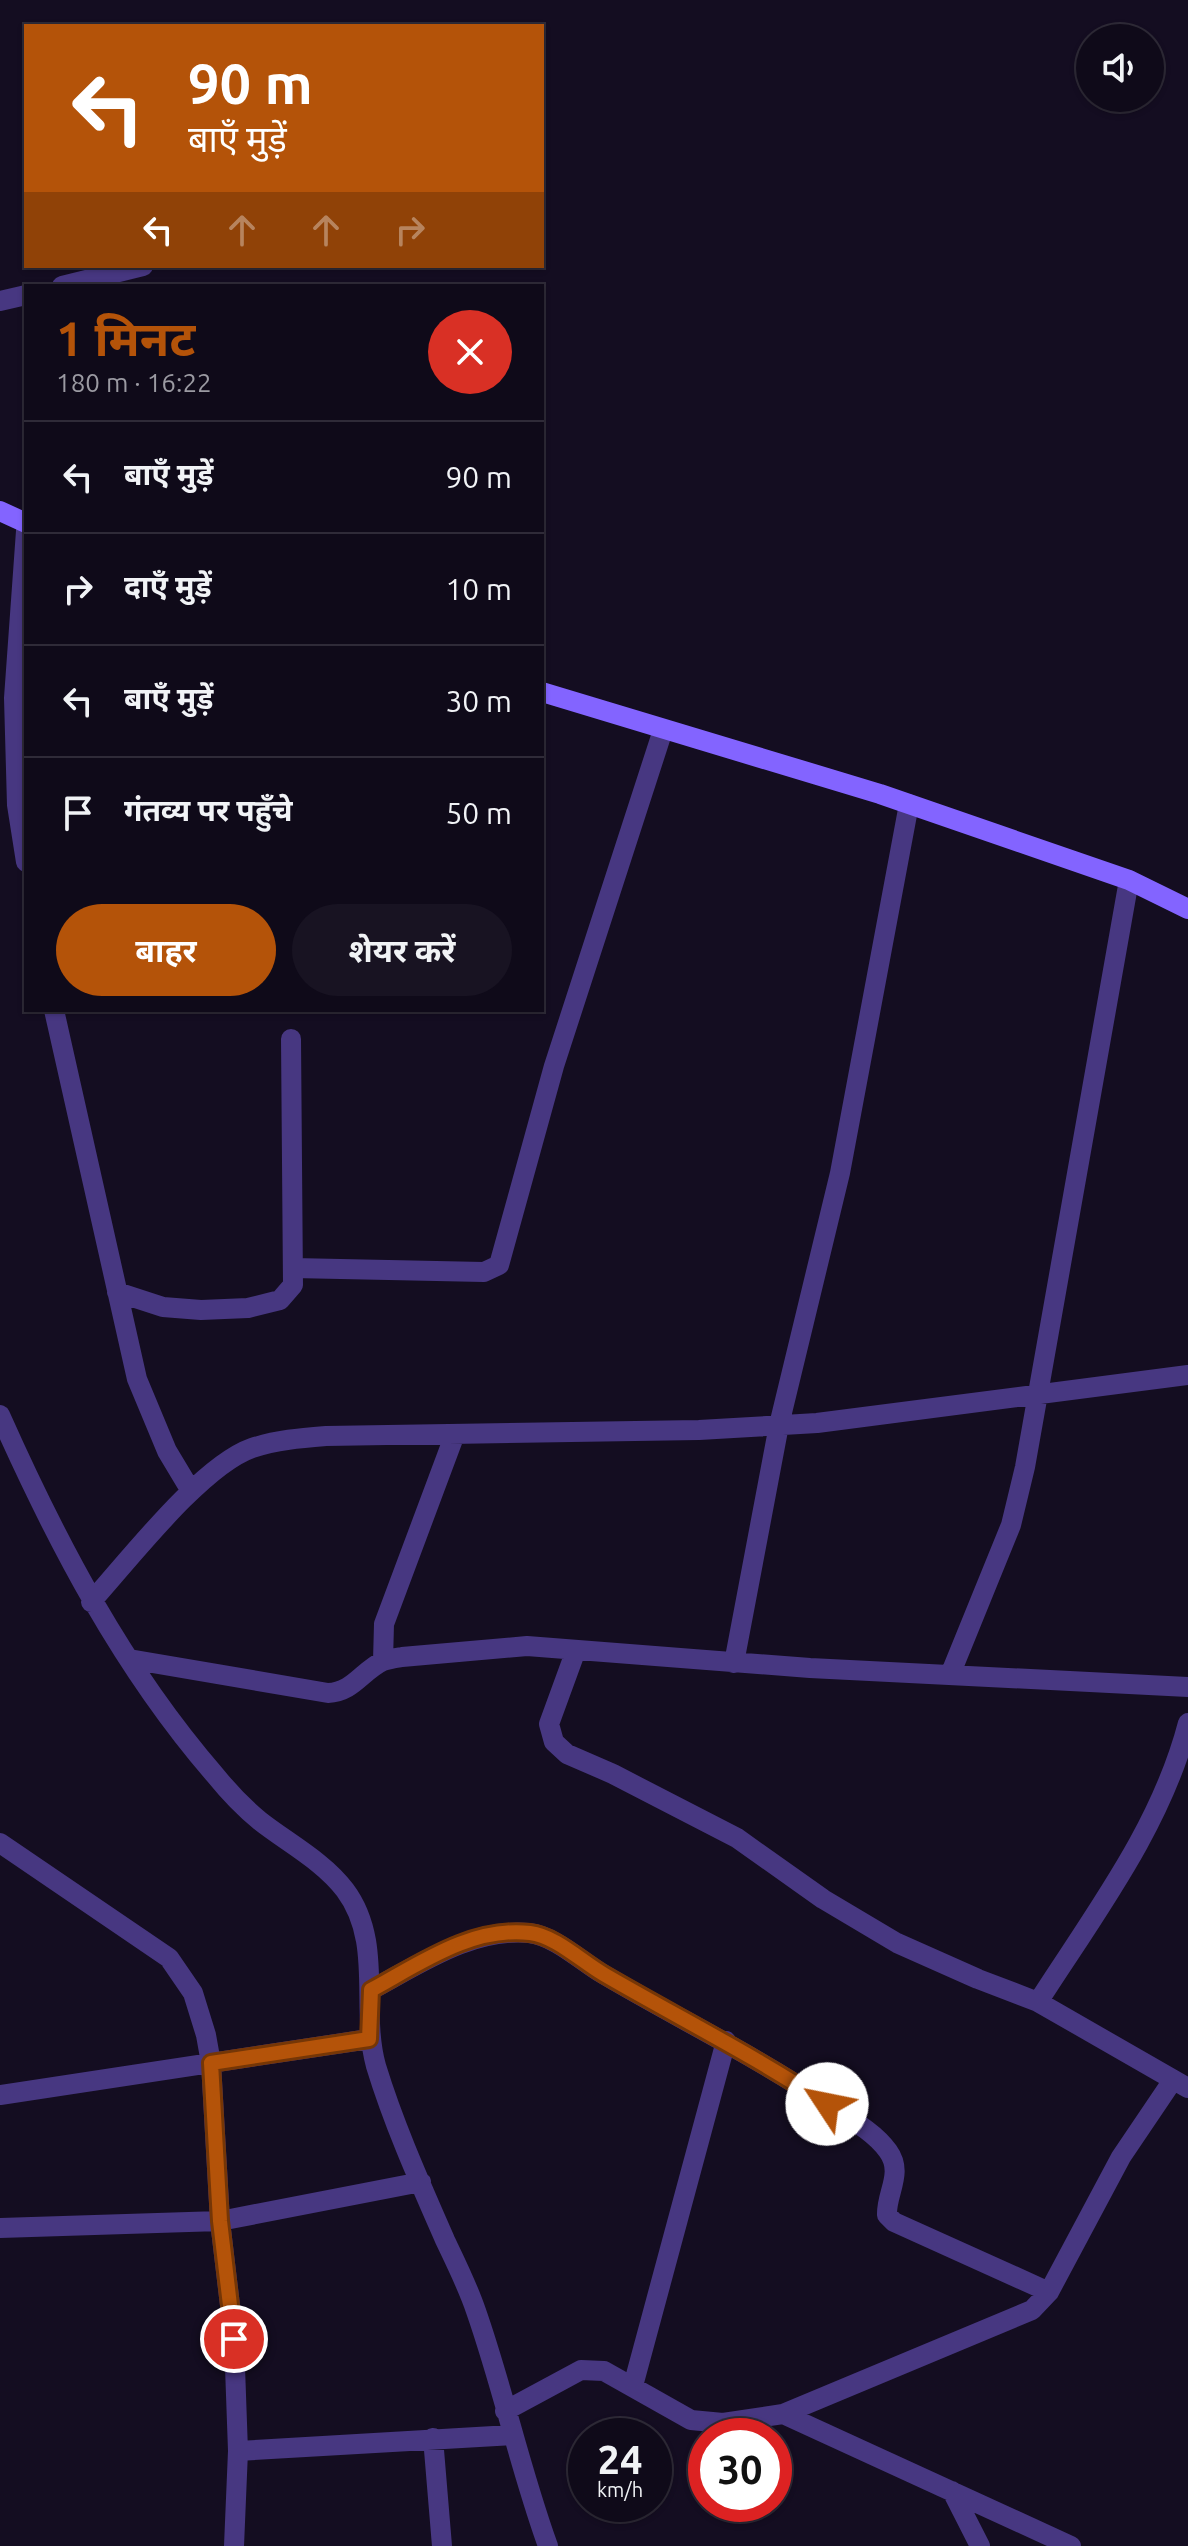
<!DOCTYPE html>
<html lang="hi">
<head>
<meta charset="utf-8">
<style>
	:root { --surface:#0f0a19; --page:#181322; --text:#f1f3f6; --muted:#9b9aa2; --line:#2f2b38; --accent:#b45309 }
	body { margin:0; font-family:Ubuntu,"Noto Sans Devanagari",sans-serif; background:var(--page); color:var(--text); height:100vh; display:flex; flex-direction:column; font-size:30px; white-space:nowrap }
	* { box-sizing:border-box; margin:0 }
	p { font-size:26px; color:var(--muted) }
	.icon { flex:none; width:44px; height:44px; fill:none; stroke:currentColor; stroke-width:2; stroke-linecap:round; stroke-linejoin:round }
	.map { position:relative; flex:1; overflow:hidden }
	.panel { position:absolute; left:24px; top:284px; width:520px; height:728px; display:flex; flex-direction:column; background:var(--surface); border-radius:0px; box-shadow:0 2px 6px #0004,0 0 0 2px var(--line) }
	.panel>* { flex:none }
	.hud { position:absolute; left:24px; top:24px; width:520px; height:244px; border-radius:0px; box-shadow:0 2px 6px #0004,0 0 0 2px var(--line); background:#b45309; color:#fff; overflow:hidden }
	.fabs { position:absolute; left:1076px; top:24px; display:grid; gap:16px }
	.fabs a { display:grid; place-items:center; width:88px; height:88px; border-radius:50%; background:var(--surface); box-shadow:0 2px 6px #0004,0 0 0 2px var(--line); font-size:40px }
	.speed { position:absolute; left:568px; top:2418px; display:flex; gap:16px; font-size:40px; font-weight:700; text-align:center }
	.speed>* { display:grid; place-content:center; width:104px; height:104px; border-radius:50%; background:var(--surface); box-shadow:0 2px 6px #0004,0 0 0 2px var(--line); line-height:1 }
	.speed small { font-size:20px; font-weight:400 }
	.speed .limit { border:12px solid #d22; background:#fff; color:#111 }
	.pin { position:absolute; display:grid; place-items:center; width:68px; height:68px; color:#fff; margin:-34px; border:4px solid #fff; border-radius:50%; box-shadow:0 2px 8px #0007 }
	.me { position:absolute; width:88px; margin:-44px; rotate:304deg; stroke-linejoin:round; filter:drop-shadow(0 0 6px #0008) }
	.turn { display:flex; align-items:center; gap:28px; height:168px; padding:0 32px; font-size:36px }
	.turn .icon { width:104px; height:104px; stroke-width:2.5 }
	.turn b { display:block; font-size:56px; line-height:68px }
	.lanes { display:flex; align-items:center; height:76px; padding:0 32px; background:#0003; justify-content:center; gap:40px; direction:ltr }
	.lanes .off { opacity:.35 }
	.round { display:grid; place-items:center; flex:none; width:84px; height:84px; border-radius:42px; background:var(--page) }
	.headline { display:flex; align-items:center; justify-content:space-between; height:136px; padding:0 32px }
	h1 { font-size:48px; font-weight:700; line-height:60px; color:var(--accent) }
	.cta { display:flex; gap:16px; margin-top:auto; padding:16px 32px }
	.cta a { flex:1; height:92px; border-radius:48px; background:var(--accent); color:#fff; font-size:32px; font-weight:700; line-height:92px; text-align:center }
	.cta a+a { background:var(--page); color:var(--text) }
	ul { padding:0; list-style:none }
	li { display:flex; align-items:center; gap:24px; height:112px; padding:0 32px; border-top:2px solid var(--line) }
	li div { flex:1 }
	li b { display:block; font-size:30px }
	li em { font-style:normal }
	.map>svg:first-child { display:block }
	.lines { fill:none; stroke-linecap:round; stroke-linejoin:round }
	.street { stroke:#473781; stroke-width:20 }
	.secondary { stroke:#8364ff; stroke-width:20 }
	.route-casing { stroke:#753606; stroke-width:20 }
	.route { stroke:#b45309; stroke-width:14 }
</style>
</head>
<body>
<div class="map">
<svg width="1188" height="2546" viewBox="0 0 1188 2546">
	<rect width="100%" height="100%" fill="#140d21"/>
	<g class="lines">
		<path class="street" d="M62,286L143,266
			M0,301L26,295
			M26,531L14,698L17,805L26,862
			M54,1010L137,1379L167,1451L191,1491
			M293,1268L484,1272L499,1265L554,1066L663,730
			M117,1292L163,1307L201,1310L248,1308L280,1300L293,1285L291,1039
			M0,1415C57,1543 123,1669 215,1775C228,1791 244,1808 260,1821C288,1843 323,1861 345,1890C384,1942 360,2008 376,2066C394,2125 420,2183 445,2240C456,2263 468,2287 476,2311C503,2388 520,2469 548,2546
			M91,1602C129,1560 201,1466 252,1448C276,1440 301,1438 326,1436L699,1430L817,1423L1188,1375
			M576,1650L549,1724L554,1742L567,1754L613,1774L737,1838L823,1899L897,1943L978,1979L1038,2002L1188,2088
			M129,1659L328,1693C353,1692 362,1671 383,1661C389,1659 396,1658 402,1657L527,1646L810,1668L1188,1687
			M383,1661L384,1624L455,1434
			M734,1663L779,1425L840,1173L909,804
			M950,1675L1011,1525L1025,1467L1129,880
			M0,1843L169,1958L193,1993L206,2035L211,2063L220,2221L234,2339L238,2451L234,2546
			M371,1990C420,1964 471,1928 529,1933C555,1936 581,1961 603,1974C677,2018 754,2055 825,2103C846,2117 873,2130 888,2151C904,2173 886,2193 887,2215L894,2222L1049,2292
			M1038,2002C1095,1913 1161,1827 1188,1723
			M0,2095L369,2039
			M0,2228L220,2221L421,2182
			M633,2386L726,2041
			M505,2411L581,2370L604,2371L691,2420L723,2423L783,2414L1032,2310L1049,2292L1121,2157L1173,2080
			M783,2414L1071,2546
			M433,2438L442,2546
			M238,2451L512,2435
			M952,2491L980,2546"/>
		<path class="secondary" d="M0,511L26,523
			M542,692L880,794L1129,880L1188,909"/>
	</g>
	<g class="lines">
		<g class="route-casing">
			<path id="route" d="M234,2339L220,2221L211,2063L369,2039L371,1990C419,1964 472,1926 530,1933C556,1936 582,1962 605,1975C679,2018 755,2056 827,2104"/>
		</g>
		<use href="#route" class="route"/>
	</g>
</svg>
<div class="fabs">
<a><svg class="icon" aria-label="sound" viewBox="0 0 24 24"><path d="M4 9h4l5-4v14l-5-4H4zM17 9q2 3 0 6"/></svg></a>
</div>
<div class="speed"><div>24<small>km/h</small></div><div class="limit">30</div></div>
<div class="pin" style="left:234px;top:2339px;background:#d93025"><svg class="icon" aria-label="arrive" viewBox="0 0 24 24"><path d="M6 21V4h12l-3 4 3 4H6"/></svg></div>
<svg class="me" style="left:827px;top:2104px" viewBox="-20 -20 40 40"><circle r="19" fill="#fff"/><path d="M0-13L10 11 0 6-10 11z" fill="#b45309"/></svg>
<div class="hud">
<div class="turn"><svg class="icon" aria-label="left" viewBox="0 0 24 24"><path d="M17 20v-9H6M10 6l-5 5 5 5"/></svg><div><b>90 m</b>बाएँ मुड़ें</div></div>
<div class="lanes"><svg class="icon" aria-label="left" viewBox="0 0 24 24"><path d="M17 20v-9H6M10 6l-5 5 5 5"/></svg><svg class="icon off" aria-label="ahead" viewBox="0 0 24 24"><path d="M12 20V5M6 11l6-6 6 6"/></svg><svg class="icon off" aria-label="ahead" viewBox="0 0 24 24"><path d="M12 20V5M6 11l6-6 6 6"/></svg><svg class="icon off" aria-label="right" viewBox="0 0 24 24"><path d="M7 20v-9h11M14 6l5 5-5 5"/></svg></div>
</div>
<section class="panel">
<div class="headline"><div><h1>1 मिनट</h1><p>180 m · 16:22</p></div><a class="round" style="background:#d93025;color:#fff"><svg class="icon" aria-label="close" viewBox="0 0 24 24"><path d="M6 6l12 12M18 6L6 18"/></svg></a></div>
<ul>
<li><svg class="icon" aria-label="left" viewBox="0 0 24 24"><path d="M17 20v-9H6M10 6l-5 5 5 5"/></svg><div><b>बाएँ मुड़ें</b></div><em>90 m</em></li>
<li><svg class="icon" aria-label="right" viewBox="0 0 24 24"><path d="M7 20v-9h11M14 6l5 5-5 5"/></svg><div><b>दाएँ मुड़ें</b></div><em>10 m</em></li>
<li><svg class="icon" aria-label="left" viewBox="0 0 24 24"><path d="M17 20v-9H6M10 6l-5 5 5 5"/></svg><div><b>बाएँ मुड़ें</b></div><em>30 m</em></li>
<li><svg class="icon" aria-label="arrive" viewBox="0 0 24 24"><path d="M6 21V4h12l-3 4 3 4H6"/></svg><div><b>गंतव्य पर पहुँचे</b></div><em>50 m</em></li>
</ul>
<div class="cta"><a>बाहर</a><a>शेयर करें</a></div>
</section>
</div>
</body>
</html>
